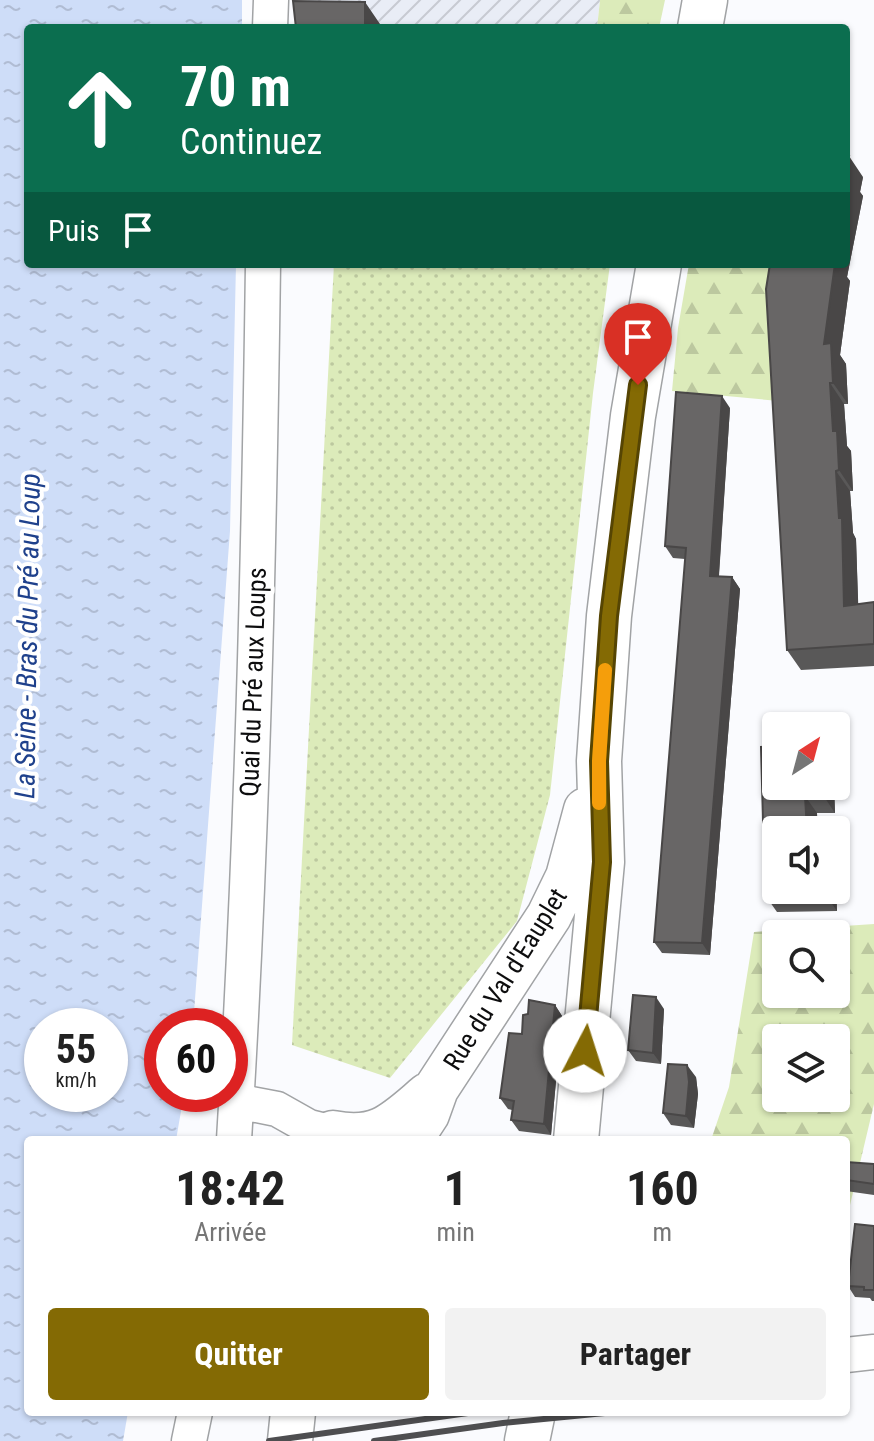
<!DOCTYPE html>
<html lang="fr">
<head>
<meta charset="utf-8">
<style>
	:root { --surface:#fff; --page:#f2f2f2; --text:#222; --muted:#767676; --accent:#846a04 }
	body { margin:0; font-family:"Roboto Condensed",sans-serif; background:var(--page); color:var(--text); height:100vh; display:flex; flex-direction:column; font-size:30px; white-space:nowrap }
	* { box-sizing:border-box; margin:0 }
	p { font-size:26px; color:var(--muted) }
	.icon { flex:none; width:44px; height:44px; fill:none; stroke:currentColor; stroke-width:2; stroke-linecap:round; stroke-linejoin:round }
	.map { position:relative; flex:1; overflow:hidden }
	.details { position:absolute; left:24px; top:1136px; width:826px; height:280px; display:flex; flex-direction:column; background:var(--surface); border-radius:8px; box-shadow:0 2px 6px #0004 }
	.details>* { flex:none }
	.top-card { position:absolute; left:24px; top:24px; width:826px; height:244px; border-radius:8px; box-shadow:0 2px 6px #0004; background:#0b6e4f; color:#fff; overflow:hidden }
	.needle { width:52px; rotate:36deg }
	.fabs { position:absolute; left:762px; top:712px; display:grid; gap:16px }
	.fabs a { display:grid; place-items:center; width:88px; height:88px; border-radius:8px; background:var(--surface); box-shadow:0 2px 6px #0004; font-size:40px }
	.speed { position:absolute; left:24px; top:1008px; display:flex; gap:16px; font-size:40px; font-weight:700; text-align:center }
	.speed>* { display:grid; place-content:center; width:104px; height:104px; border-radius:50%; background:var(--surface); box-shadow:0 2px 6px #0004; line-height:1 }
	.speed small { font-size:20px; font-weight:400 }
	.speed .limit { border:12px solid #d22; background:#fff; color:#111 }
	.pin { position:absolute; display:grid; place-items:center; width:68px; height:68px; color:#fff; margin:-82px -34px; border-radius:50% 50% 50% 0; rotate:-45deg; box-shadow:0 0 8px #0007 }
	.pin .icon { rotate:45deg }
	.me { position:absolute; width:88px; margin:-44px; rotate:5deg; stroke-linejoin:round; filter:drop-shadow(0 0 6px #0008) }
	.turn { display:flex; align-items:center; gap:28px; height:168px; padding:0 24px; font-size:36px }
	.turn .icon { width:104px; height:104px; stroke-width:2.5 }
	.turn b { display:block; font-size:56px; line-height:68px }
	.then { display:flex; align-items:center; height:76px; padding:0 24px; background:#0003; gap:16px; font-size:30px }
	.eta { display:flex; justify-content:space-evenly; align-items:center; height:136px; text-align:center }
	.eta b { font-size:48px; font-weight:700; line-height:56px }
	.button { display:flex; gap:16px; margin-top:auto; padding:16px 24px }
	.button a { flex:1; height:92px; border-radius:8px; background:var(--accent); color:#fff; font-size:32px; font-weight:700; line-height:92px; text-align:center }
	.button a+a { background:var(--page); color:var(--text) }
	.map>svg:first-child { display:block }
	.industrial { fill:url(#industrial-furrows) }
	.grass { fill:url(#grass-dots) }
	.forest { fill:url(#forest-firs); fill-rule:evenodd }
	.water { fill:url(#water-ripples); fill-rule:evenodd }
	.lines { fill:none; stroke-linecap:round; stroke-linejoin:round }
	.minor-casing { stroke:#a1a3a5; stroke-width:37 }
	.major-casing { stroke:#a1a3a5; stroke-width:47 }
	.minor { stroke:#fff; stroke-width:34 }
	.major { stroke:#fff; stroke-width:44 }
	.rail { stroke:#4e4e50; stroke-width:6 }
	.wall { fill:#595858 }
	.shaded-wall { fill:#494747 }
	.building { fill:#686666; stroke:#494747; stroke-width:2 }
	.route-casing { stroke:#564503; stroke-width:20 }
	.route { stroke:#846a04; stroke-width:14 }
	.slow { stroke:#f59e0b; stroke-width:14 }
	.labels { text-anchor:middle; stroke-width:8; stroke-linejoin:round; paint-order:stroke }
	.street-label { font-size:26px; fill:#0d0d0e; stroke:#fff }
	.water-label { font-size:28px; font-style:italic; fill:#1f418c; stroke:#fff }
</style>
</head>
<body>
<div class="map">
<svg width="874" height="1441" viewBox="0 0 874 1441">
	<defs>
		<pattern id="industrial-furrows" width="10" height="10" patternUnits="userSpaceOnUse" patternTransform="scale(2)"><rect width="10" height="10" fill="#e9edf6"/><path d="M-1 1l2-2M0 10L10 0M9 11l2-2" fill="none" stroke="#c7cad2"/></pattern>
		<pattern id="grass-dots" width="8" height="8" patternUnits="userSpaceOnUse" patternTransform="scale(2)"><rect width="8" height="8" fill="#dcebba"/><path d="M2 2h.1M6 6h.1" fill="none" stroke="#bcc89f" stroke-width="1.8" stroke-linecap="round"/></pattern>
		<pattern id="forest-firs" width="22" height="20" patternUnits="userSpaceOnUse" patternTransform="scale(2)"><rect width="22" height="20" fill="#dcebba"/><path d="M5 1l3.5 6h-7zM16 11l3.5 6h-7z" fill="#bcc89f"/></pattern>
		<pattern id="water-ripples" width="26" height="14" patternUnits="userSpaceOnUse" patternTransform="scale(2)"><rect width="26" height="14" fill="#ceddf8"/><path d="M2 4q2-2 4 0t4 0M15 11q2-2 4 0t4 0" fill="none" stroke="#b0bcd3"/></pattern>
	</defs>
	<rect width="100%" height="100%" fill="#fafbfe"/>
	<path class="industrial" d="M308,0H600L597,28H309Z"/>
	<path class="grass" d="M334,264H610L593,393L550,795L517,921L390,1078L292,1045Z"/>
	<path class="forest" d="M600,0H665L659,28H597Z
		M689,264H783L779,401L672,391L678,328Z
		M874,924V1104L846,1222V1140H711L729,1087L754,932ZM776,934H836V994H776ZM776,1038H836V1098H776Z"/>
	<path class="water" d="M0,0H242V28H28V264H236L230,531L193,1026H162V1094H184L176,1140H28V1412H128L123,1441H0ZM42,1026H110V1094H42Z"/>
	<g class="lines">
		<g class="minor-casing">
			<path id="minor" d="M270,28L271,0
				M236,1101L277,1109L309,1127L333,1133L346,1140
				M234,1140C252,849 259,556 263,264
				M846,1355L874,1352
				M189,1441L195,1412"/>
		</g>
		<g class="major-casing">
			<path id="major" d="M700,28L705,0
				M333,1133C379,1142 395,1123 428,1095
				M410,1140L427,1114L436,1089L549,916L568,877L586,810
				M576,1140L602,862L599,761L609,616L633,416L659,264
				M290,1441L293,1412
				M527,1441L533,1412"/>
		</g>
		<use href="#minor" class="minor"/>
		<use href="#major" class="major"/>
		<path class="rail" d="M269,1441L475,1412
			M374,1441L503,1423L615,1412"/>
	</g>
	<path class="wall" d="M863,177L860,192L863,196L847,277L850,281L840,355L846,364L848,404H844L847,446L851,451L853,491H850L853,533L856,539L858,604L874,602V666L801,670L787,650L770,264Z
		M730,408L719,576L732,577L740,589L710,955L662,953L654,942L685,559L673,558L665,546Z
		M761,747L834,786L835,813H817L776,830L836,890L837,911L777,912L765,895Z
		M555,1005L562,1016L551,1135L519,1131L511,1120L512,1110L508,1109L500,1098L522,1034Z
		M664,1009L661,1064L636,1061L628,1050Z
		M696,1077L698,1094L694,1128L671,1125L663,1113Z
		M846,1162L874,1164V1195L846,1191Z
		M874,1226V1301H872L870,1298L855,1297L848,1286Z"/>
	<path class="shaded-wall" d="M365,2L380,24V28H365Z
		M849,156L863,177L860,192L863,196L847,277L850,281L840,355L846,364L848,404L833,383L824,344L835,264H846V171Z
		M830,383L844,404L847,446L851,451L853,491L839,470L833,431Z
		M722,396L730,408L718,587L710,576Z
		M836,471L850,491L853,533L856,539L859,627L844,606Z
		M732,577L740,589L710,955L702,943Z
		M822,786H834L835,813L823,795Z
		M805,796L817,813L818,830H807Z
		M836,885L837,911L825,894V890H836Z
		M656,997L664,1009L661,1064L653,1053Z
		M555,1005L562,1016L551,1135L544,1124Z
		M687,1065L696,1077L698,1094L694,1128L686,1116Z"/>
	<path class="building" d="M293,1L365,2V28H296Z
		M846,156H849L846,171Z
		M846,175L849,176L846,191Z
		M770,264H835L824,344L831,343L833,383H830L833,431H837L839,470L836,471L839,518H842L844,606L874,602V644L787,650L766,289Z
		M676,392L722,396L710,576L732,577L702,943L654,942L686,548L665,546Z
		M776,746V786H822L823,795L805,796L807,830H776V890H825V894L765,895L761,747Z
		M633,995L656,997L653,1053L628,1050Z
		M529,1000L555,1005L544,1124L511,1120L514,1101L500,1098L509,1033L522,1034L523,1015L528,1014Z
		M668,1064L687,1065L689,1082L686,1116L663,1113Z
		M846,1162L874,1164V1184L846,1180Z
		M855,1224L874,1226V1290H864V1287L848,1286Z"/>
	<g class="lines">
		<g class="route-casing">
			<path id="route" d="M585,1051L602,862L599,761L609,616L638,385"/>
		</g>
		<use href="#route" class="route"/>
		<path class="slow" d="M599,803V761L605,670"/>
	</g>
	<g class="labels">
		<g class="street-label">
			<text transform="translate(253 682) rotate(-88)" y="9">Quai du Pré aux Loups</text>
			<text transform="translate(505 979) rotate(-58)" y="9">Rue du Val d'Eauplet</text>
		</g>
		<g class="water-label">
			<text transform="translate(27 636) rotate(-89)" y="10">La Seine - Bras du Pré au Loup</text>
		</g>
	</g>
</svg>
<div class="fabs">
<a><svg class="needle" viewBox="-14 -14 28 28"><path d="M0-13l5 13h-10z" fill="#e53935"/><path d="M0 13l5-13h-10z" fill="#767676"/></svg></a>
<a><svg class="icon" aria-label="sound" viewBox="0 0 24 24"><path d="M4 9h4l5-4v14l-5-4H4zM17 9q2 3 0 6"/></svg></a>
<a><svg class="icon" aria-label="search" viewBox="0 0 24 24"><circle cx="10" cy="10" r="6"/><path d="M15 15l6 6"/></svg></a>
<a><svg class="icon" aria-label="layers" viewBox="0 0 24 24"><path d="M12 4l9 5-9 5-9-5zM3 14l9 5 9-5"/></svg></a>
</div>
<div class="speed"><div>55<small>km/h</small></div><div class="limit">60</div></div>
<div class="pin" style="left:638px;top:385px;background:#d93025"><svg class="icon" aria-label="arrive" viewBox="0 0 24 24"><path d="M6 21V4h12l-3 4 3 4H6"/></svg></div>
<svg class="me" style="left:585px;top:1051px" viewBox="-20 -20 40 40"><circle r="19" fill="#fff"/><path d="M0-13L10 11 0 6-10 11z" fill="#846a04"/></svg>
<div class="top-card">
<div class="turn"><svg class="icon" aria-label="ahead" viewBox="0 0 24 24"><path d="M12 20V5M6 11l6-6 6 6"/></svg><div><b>70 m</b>Continuez</div></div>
<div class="then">Puis<svg class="icon" aria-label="arrive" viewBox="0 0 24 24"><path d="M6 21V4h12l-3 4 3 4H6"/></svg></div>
</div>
<section class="details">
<div class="eta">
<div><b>18:42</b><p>Arrivée</p></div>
<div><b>1</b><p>min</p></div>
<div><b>160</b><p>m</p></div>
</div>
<div class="button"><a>Quitter</a><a>Partager</a></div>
</section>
</div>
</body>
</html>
